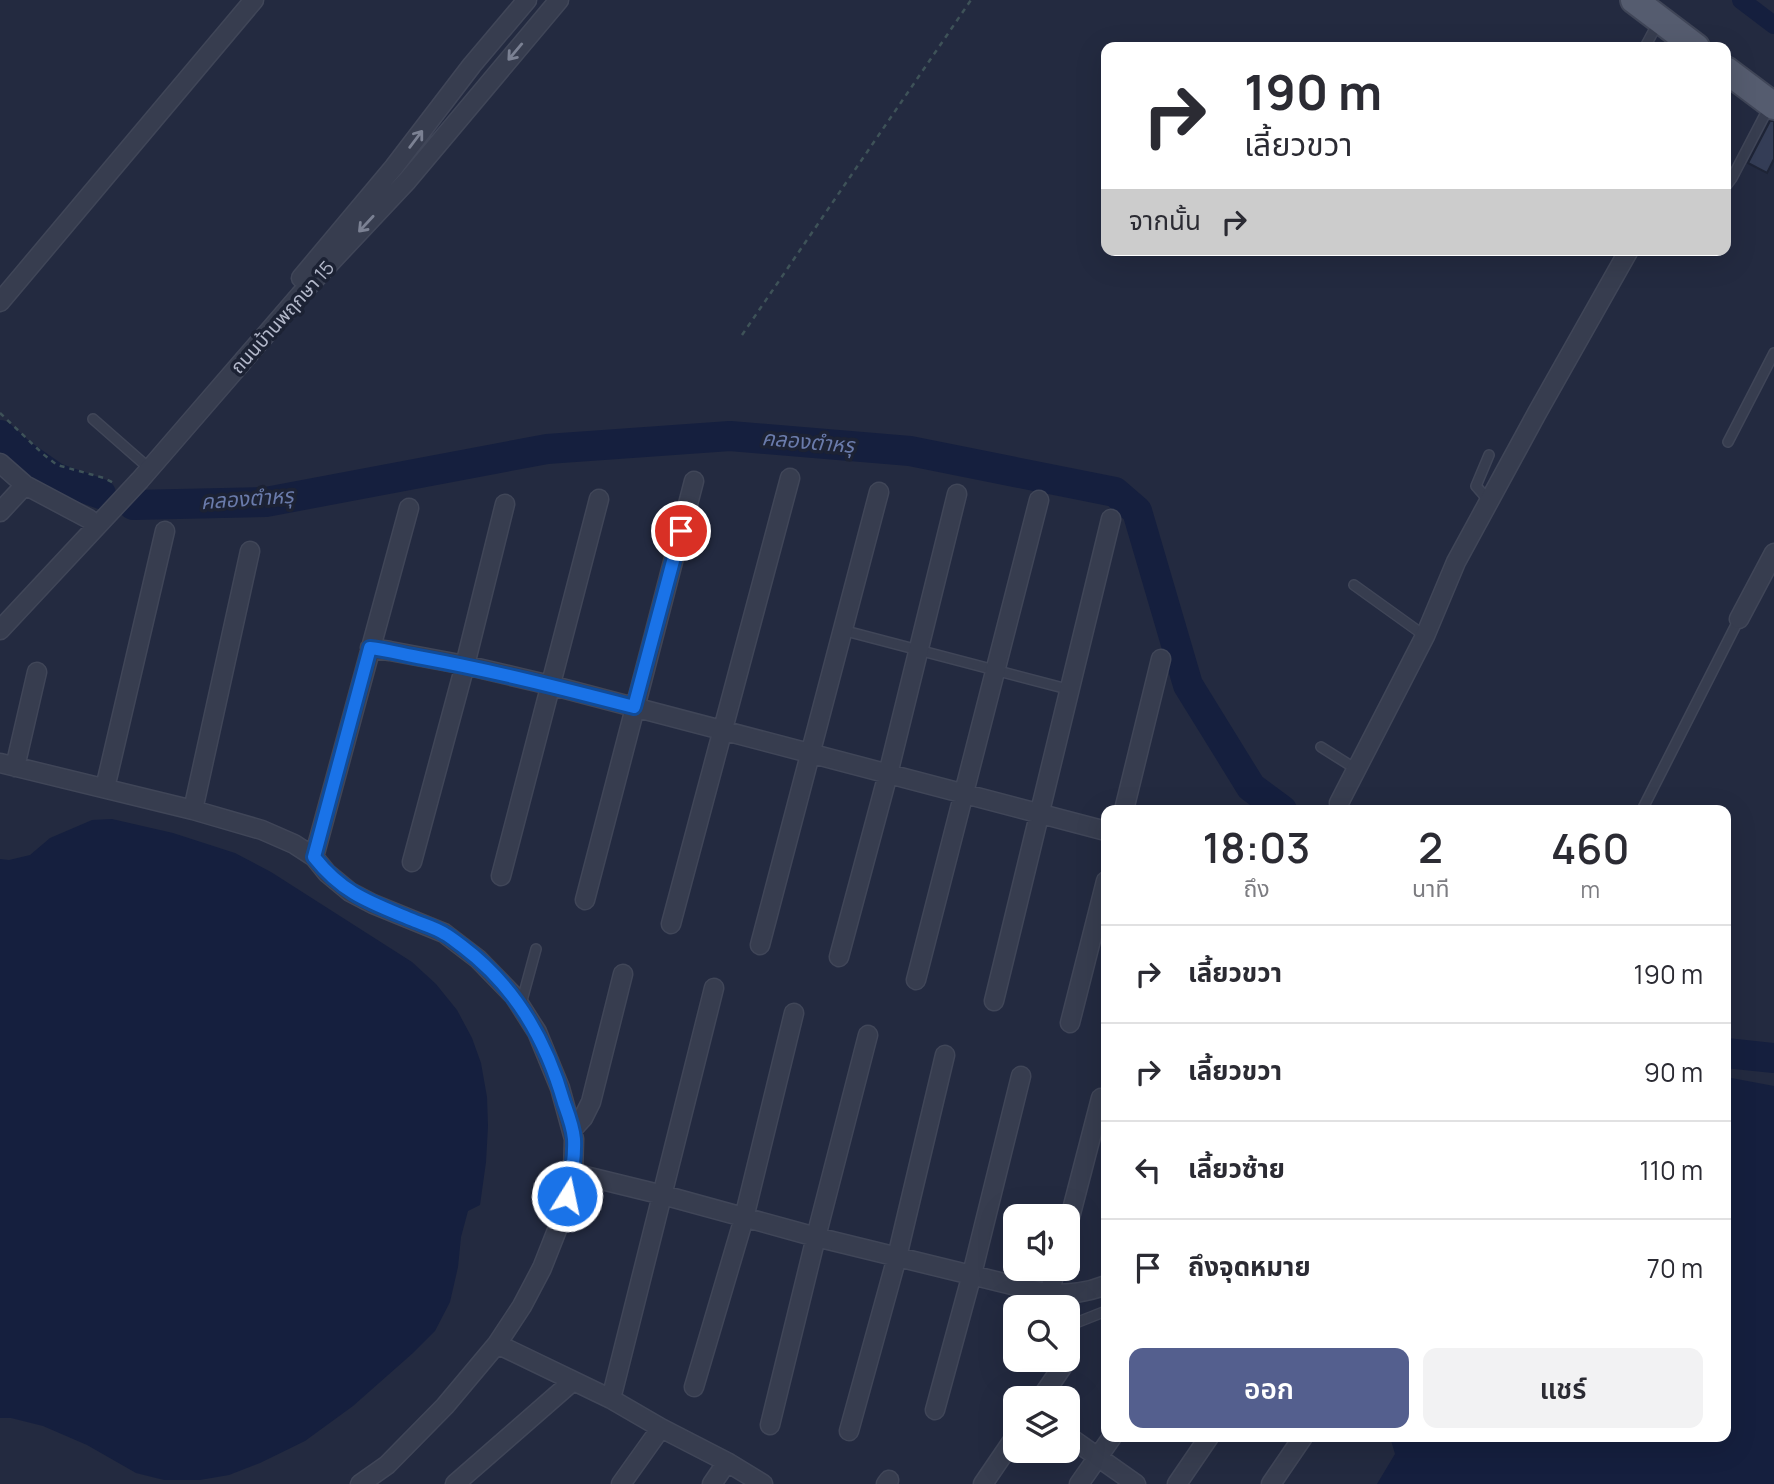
<!DOCTYPE html>
<html lang="th">
<head>
<meta charset="utf-8">
<style>
	:root { --surface:#fff; --page:#f2f2f3; --text:#2b2b33; --muted:#7c7c81; --line:#e1e1e2; --accent:#545f8e }
	body { margin:0; font-family:Manrope,"Noto Sans Thai",sans-serif; background:var(--page); color:var(--text); height:100vh; display:flex; flex-direction:column; font-size:26px; white-space:nowrap }
	* { box-sizing:border-box; margin:0 }
	p { font-size:23px; color:var(--muted) }
	.icon { flex:none; width:38px; height:38px; fill:none; stroke:currentColor; stroke-width:2; stroke-linecap:round; stroke-linejoin:round }
	.map { position:relative; flex:1; overflow:hidden }
	.details { position:absolute; left:1101px; top:805px; width:630px; height:637px; display:flex; flex-direction:column; background:var(--surface); border-radius:14px; box-shadow:0 7px 28px #0002 }
	.details>* { flex:none }
	.guide { position:absolute; left:1101px; top:42px; width:630px; height:214px; border-radius:14px; box-shadow:0 7px 28px #0002; background:#fff; color:var(--text); overflow:hidden }
	.fabs { position:absolute; left:1003px; top:1204px; display:grid; gap:14px }
	.fabs a { display:grid; place-items:center; width:77px; height:77px; border-radius:14px; background:var(--surface); box-shadow:0 7px 28px #0002; font-size:35px }
	.pin { position:absolute; display:grid; place-items:center; width:60px; height:60px; color:#fff; margin:-30px; border:4px solid #fff; border-radius:50%; box-shadow:0 2px 7px #0007 }
	.me { position:absolute; width:77px; margin:-38px; rotate:10deg; stroke-linejoin:round; filter:drop-shadow(0 0 5px #0008) }
	.turn { display:flex; align-items:center; gap:24px; height:147px; padding:0 28px; font-size:32px }
	.turn .icon { width:91px; height:91px; stroke-width:2.5 }
	.turn b { display:block; font-size:49px; line-height:60px }
	.then { display:flex; align-items:center; height:66px; padding:0 28px; background:#0003; gap:14px; font-size:26px }
	.eta { display:flex; justify-content:space-evenly; align-items:center; height:119px; text-align:center }
	.eta b { font-size:42px; font-weight:600; line-height:49px }
	.cta { display:flex; gap:14px; margin-top:auto; padding:14px 28px }
	.cta a { flex:1; height:80px; border-radius:14px; background:var(--accent); color:#fff; font-size:28px; font-weight:600; line-height:80px; text-align:center }
	.cta a+a { background:var(--page); color:var(--text) }
	ul { padding:0; list-style:none }
	li { display:flex; align-items:center; gap:21px; height:98px; padding:0 28px; border-top:2px solid var(--line) }
	li div { flex:1 }
	li b { display:block; font-size:26px }
	li em { font-style:normal }
	.map>svg:first-child { display:block }
	.water { fill:#151f3e }
	.lines { fill:none; stroke-linecap:round; stroke-linejoin:round }
	.canal { stroke:#151f3e; stroke-width:18 }
	.river { stroke:#151f3e; stroke-width:30 }
	.building { fill:#343d56; stroke:#1e2436; stroke-width:2 }
	.service-casing { stroke:#404658; stroke-width:12 }
	.minor-casing { stroke:#404658; stroke-width:21 }
	.primary-casing { stroke:#404658; stroke-width:30 }
	.path { stroke:#3e5258; stroke-width:2.5; stroke-dasharray:5 5; stroke-linecap:butt }
	.service { stroke:#373d4f; stroke-width:9 }
	.minor { stroke:#373d4f; stroke-width:18 }
	.primary { stroke:#555c6f; stroke-width:26 }
	.oneway { stroke:#7b8193 }
	.route-casing { stroke:#114b97; stroke-width:18 }
	.route { stroke:#1a73e8; stroke-width:12 }
	.labels { text-anchor:middle; stroke-width:7; stroke-linejoin:round; paint-order:stroke }
	.street-label { font-size:19px; fill:#b3b8ca; stroke:#1c2234 }
	.water-label { font-size:21px; font-style:italic; fill:#6a7bab; stroke:#1c2234 }
</style>
</head>
<body>
<div class="map">
<svg width="1774" height="1484" viewBox="0 0 1774 1484">
	<rect width="100%" height="100%" fill="#232a40"/>
	<path class="water" d="M112,819L173,833L235,853L271,872L412,962L436,984L457,1010L472,1038L481,1063L487,1097L488,1126L486,1162L480,1205L468,1211L461,1237L458,1267L450,1302L435,1331L413,1353L353,1406L305,1441L260,1463L229,1475L200,1480H164L136,1473L87,1445L43,1426L11,1418H0V859L9,860L30,855L50,838L92,820Z
		M1726,1077L1774,1086V1484H1377L1395,1454L1390,1437H1726Z"/>
	<g class="lines">
		<path class="canal" d="M1741,0L1774,25"/>
		<path class="river" d="M0,435L20,453L56,478L101,494
			M133,505L266,502L547,449L730,436L910,451L1115,492L1137,511L1188,685L1251,787L1282,810
			M1726,1053L1774,1058"/>
	</g>
	<path class="building" d="M1770,121H1774V159L1767,173L1748,163Z"/>
	<g class="lines">
		<g class="service-casing">
			<path id="service" d="M1645,47L1659,21
				M1726,186L1732,178L1770,105
				M93,419L142,462
				M1728,442L1774,353
				M1489,501L1476,486L1489,455
				M1354,585L1425,636
				M842,630L1071,690
				M1321,747L1356,769
				M1642,810L1739,619
				M521,1004L536,949
				M1068,1326L1106,1311"/>
		</g>
		<g class="minor-casing">
			<path id="minor" d="M301,278L394,167L472,65L527,0
				M0,302L254,0
				M0,463L25,485L89,519
				M0,512L25,485
				M1739,619L1774,553
				M0,630L140,480L300,295L407,181L559,0
				M370,648L390,651L465,665L550,685L1106,831
				M0,763L193,810L262,830L294,844L314,857L327,873L350,892L373,904L444,933L478,959L514,996L537,1032L560,1088L574,1139L573,1173L561,1220L542,1268L522,1306L497,1344L445,1406L387,1465L360,1484
				M15,767L37,672
				M105,788L165,531
				M1339,803L1425,636L1456,562L1537,413L1629,250
				M193,810L250,551
				M1124,810L1161,659
				M314,857L409,508
				M412,862L465,665L505,504
				M501,876L599,499
				M585,900L694,481
				M671,924L790,478
				M760,945L879,492
				M839,957L888,774L957,494
				M916,980L1039,500
				M994,1001L1111,519
				M1070,1023L1106,881
				M572,1130L583,1118L591,1102L623,974
				M573,1173L663,1195L816,1237L1049,1294C1071,1294 1086,1293 1106,1285
				M1068,1225L1101,1098
				M1049,1294L1056,1269
				M497,1344L611,1399L661,1428L727,1462L763,1484
				M694,1387L744,1218L794,1013
				M1041,1398L1067,1360
				M611,1399L714,988
				M935,1410L972,1274L1021,1076
				M770,1425L816,1237L868,1035
				M849,1431L897,1257L945,1055
				M1068,1436L1136,1484
				M455,1484L573,1381
				M621,1484L661,1428
				M712,1484L727,1462
				M886,1484L889,1480
				M983,1484L1015,1437
				M1079,1484L1112,1437
				M1177,1484L1209,1437
				M1271,1484L1303,1437"/>
		</g>
		<g class="primary-casing">
			<path id="primary" d="M1634,0L1696,47
				M1726,70L1774,106"/>
		</g>
		<path class="path" d="M742,335L971,0
			M0,413L43,454L57,465L104,478L114,483"/>
		<use href="#service" class="service"/>
		<use href="#minor" class="minor"/>
		<use href="#primary" class="primary"/>
	</g>
	<defs><path id="oneway-shaft" d="M-6 0H5M1.5-3L5.5 0L1.5 3" fill="none" stroke-width="1.6" stroke-linecap="round" stroke-linejoin="round" transform="scale(1.75)"/></defs>
	<g class="oneway">
		<use href="#oneway-shaft" transform="translate(515 52) rotate(130)"/>
		<use href="#oneway-shaft" transform="translate(416 139) rotate(-53)"/>
		<use href="#oneway-shaft" transform="translate(366 224) rotate(133)"/>
	</g>
	<g class="lines">
		<g class="route-casing">
			<path id="route" d="M567,1196C571,1177 575,1159 574,1139C573,1127 568,1114 564,1103C546,1039 515,986 462,946C456,942 451,937 445,934C436,928 425,925 415,921C372,903 344,895 314,857L370,648C388,650 405,655 423,658C494,671 564,689 634,707L681,531"/>
		</g>
		<use href="#route" class="route"/>
	</g>
	<g class="labels">
		<g class="street-label">
			<text transform="translate(282 317) rotate(-48)" y="7">ถนนบ้านพฤกษา 15</text>
		</g>
		<g class="water-label">
			<text transform="translate(808 442) rotate(5)" y="7">คลองตำหรุ</text>
			<text transform="translate(247 499) rotate(-4)" y="7">คลองตำหรุ</text>
		</g>
	</g>
</svg>
<div class="fabs">
<a><svg class="icon" aria-label="sound" viewBox="0 0 24 24"><path d="M4 9h4l5-4v14l-5-4H4zM17 9q2 3 0 6"/></svg></a>
<a><svg class="icon" aria-label="search" viewBox="0 0 24 24"><circle cx="10" cy="10" r="6"/><path d="M15 15l6 6"/></svg></a>
<a><svg class="icon" aria-label="layers" viewBox="0 0 24 24"><path d="M12 4l9 5-9 5-9-5zM3 14l9 5 9-5"/></svg></a>
</div>
<div class="pin" style="left:681px;top:531px;background:#d93025"><svg class="icon" aria-label="arrive" viewBox="0 0 24 24"><path d="M6 21V4h12l-3 4 3 4H6"/></svg></div>
<svg class="me" style="left:567px;top:1196px" viewBox="-20 -20 40 40"><circle r="17" fill="#1a73e8" stroke="#fff" stroke-width="3"/><path d="M0-11L8 9 0 5-8 9z" fill="#fff"/></svg>
<div class="guide">
<div class="turn"><svg class="icon" aria-label="right" viewBox="0 0 24 24"><path d="M7 20v-9h11M14 6l5 5-5 5"/></svg><div><b>190 m</b>เลี้ยวขวา</div></div>
<div class="then">จากนั้น<svg class="icon" aria-label="right" viewBox="0 0 24 24"><path d="M7 20v-9h11M14 6l5 5-5 5"/></svg></div>
</div>
<section class="details">
<div class="eta">
<div><b>18:03</b><p>ถึง</p></div>
<div><b>2</b><p>นาที</p></div>
<div><b>460</b><p>m</p></div>
</div>
<ul>
<li><svg class="icon" aria-label="right" viewBox="0 0 24 24"><path d="M7 20v-9h11M14 6l5 5-5 5"/></svg><div><b>เลี้ยวขวา</b></div><em>190 m</em></li>
<li><svg class="icon" aria-label="right" viewBox="0 0 24 24"><path d="M7 20v-9h11M14 6l5 5-5 5"/></svg><div><b>เลี้ยวขวา</b></div><em>90 m</em></li>
<li><svg class="icon" aria-label="left" viewBox="0 0 24 24"><path d="M17 20v-9H6M10 6l-5 5 5 5"/></svg><div><b>เลี้ยวซ้าย</b></div><em>110 m</em></li>
<li><svg class="icon" aria-label="arrive" viewBox="0 0 24 24"><path d="M6 21V4h12l-3 4 3 4H6"/></svg><div><b>ถึงจุดหมาย</b></div><em>70 m</em></li>
</ul>
<div class="cta"><a>ออก</a><a>แชร์</a></div>
</section>
</div>
</body>
</html>
